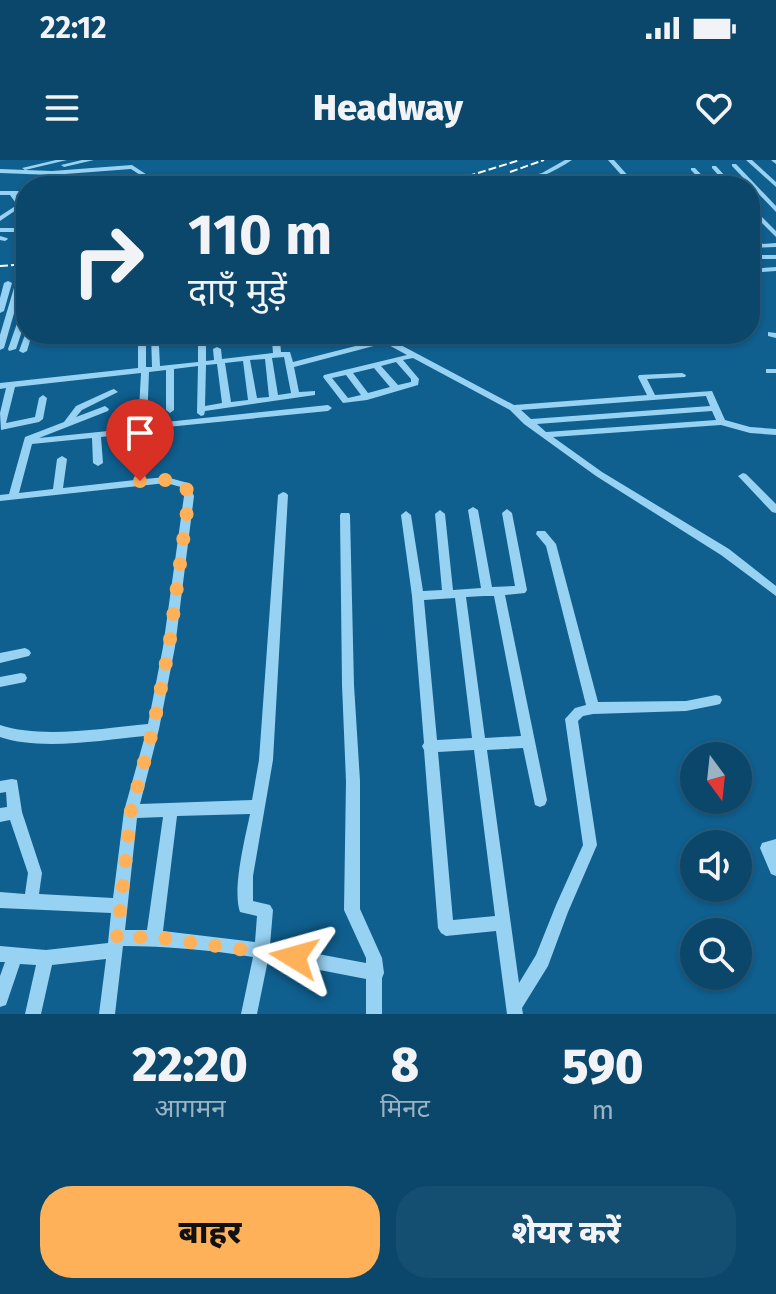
<!DOCTYPE html>
<html lang="hi">
<head>
<meta charset="utf-8">
<style>
	:root { --surface:#0b476b; --page:#144e71; --text:#f1f3f6; --muted:#9ab2c1; --line:#2b5f7e; --accent:#ffb15a }
	body { margin:0; font-family:"Fira Sans","Noto Sans Devanagari",sans-serif; background:var(--page); color:var(--text); height:100vh; display:flex; flex-direction:column; font-size:30px; white-space:nowrap }
	* { box-sizing:border-box; margin:0 }
	p { font-size:26px; color:var(--muted) }
	.icon { flex:none; width:44px; height:44px; fill:none; stroke:currentColor; stroke-width:2; stroke-linecap:round; stroke-linejoin:round }
	.map { position:relative; height:854px; overflow:hidden }
	.drawer { display:flex; flex-direction:column; background:var(--surface); flex:1 }
	.drawer>* { flex:none }
	.top-card { position:absolute; left:16px; top:16px; width:744px; height:168px; border-radius:32px; box-shadow:0 2px 6px #0004,0 0 0 2px var(--line); background:#0b476b; color:var(--text); overflow:hidden }
	.needle { width:52px; rotate:165deg }
	.tools { position:absolute; left:680px; top:582px; display:grid; gap:16px }
	.tools a { display:grid; place-items:center; width:72px; height:72px; border-radius:50%; background:var(--surface); box-shadow:0 2px 6px #0004,0 0 0 2px var(--line); font-size:40px }
	.pin { position:absolute; display:grid; place-items:center; width:68px; height:68px; color:#fff; margin:-82px -34px; border-radius:50% 50% 50% 0; rotate:-45deg; box-shadow:0 0 8px #0007 }
	.pin .icon { rotate:45deg }
	.me { position:absolute; width:88px; margin:-44px; rotate:278deg; stroke-linejoin:round; filter:drop-shadow(0 0 6px #0008) }
	.turn { display:flex; align-items:center; gap:28px; height:168px; padding:0 40px; font-size:36px }
	.turn .icon { width:104px; height:104px; stroke-width:2.5 }
	.turn b { display:block; font-size:56px; line-height:68px }
	.eta { display:flex; justify-content:space-evenly; align-items:center; height:136px; text-align:center }
	.eta b { font-size:48px; font-weight:800; line-height:56px }
	.cta { display:flex; gap:16px; margin-top:auto; padding:16px 40px }
	.cta a { flex:1; height:92px; border-radius:32px; background:var(--accent); color:#111; font-size:32px; font-weight:800; line-height:92px; text-align:center }
	.cta a+a { background:var(--page); color:var(--text) }
	.status { display:flex; justify-content:space-between; align-items:center; height:56px; padding:0 40px; background:var(--surface); direction:ltr }
	.status svg { height:22px; fill:currentColor }
	header { display:flex; justify-content:space-between; align-items:center; height:104px; padding:0 40px; background:var(--surface); font-size:36px; font-weight:800 }
	.map>svg:first-child { display:block }
	.lines { fill:none; stroke-linecap:round; stroke-linejoin:round }
	.minor { fill:#98d2f3; fill-rule:evenodd }
	.rail { stroke:#fff; stroke-width:2; stroke-dasharray:8 3; stroke-linecap:butt }
	.route { stroke:#ffb15a; stroke-width:14; stroke-dasharray:0 25.2 }
</style>
</head>
<body>
<div class="status"><b>22:12</b><svg viewBox="0 0 49 12"><path d="M0 12V9h3v3zM5 12V6h3v6zM10 12V3h3v9zM15 12V0h3v12zM26 1h20v11H26zM47 4h2v5h-2z"/></svg></div>
<header><svg class="icon" aria-label="menu" viewBox="0 0 24 24"><path d="M4 6h16M4 12h16M4 18h16"/></svg>Headway<svg class="icon" aria-label="heart" viewBox="0 0 24 24"><path d="M12 20l-8-8c-3-5 5-10 8-4 3-6 11-1 8 4z"/></svg></header>
<div class="map">
<svg width="776" height="854" viewBox="0 0 776 854">
	<rect width="100%" height="100%" fill="#0f5f8f"/>
	<g class="lines">
		<path class="minor" d="M56,0H67L25,10L22,8Z
			M82,0H94L64,7L61,5Z
			M565,0H572C550,15 522,26 495,26L542,13Z
			M608,0H614L630,18L621,26H615L624,18Z
			M746,0H752L776,22V27Z
			M771,0H776V4Z
			M732,4H736L776,46V52L732,6Z
			M132,5L164,26H157L131,9L52,15L0,13V9L52,11Z
			M712,6H716L734,26H728L712,8Z
			M691,8H695L712,26H706L691,10Z
			M127,19L129,22L59,26L62,24Z
			M0,31H26V35H16L23,45L22,46L0,61V56L17,45L10,35H0Z
			M750,45L776,71V77L750,51Z
			M0,68H26V72H0Z
			M750,71L763,84L776,83V87L750,88V84H756L750,77Z
			M0,76L7,78L8,79L5,81L0,80Z
			M22,76H26V80L20,79L19,78Z
			M750,95H776V99H750Z
			M776,107V111L750,113V109Z
			M26,116V121L23,122L4,188L0,190V175L16,121Z
			M750,118L758,121L759,145L750,147Z
			M8,121L12,123L4,151L0,153V138L4,123Z
			M21,152H26V159L16,189L9,191L8,189Z
			M26,172V174H32L27,191L23,193L19,191Z
			M768,172L776,173V178L768,176Z
			M151,174H159V181L241,174H271L267,176L206,182V201L214,200L213,189L217,187L221,189L222,199L273,193L272,181L276,179L280,181L281,192H290L293,202L379,180L370,174H380L514,245L647,235L638,217L639,215L682,213L686,215L685,217L647,219L655,235L712,231L725,260L750,267L776,269V275L750,273L721,265L553,277L602,312L729,389L776,426V436L721,395L596,316L524,264L510,250L413,198L403,200L419,219L418,225L367,240L343,243L323,217L324,215L407,195L385,183L294,207L299,232L315,231V235L205,251L204,255L201,256L197,253L198,206L174,209V250L170,253L166,250V210L149,212L147,264L328,245L332,248L328,251L147,269L145,319L166,317L188,323L194,336L175,487L159,569L140,644L252,640L259,600L278,335L283,332L286,333L288,335L273,600L253,716V741L270,745L273,750L270,785L366,803V798L344,750L346,621L342,525L340,355L341,353H349L350,355L354,525L360,621V749L382,798L384,813L382,818V854H366V819L268,800L257,854H241L253,797C210,790 167,786 123,786L115,854H99L106,799L52,805L41,854H25L36,805L20,804L6,845L0,847V816L5,802H0V786L46,790L108,783L111,753L0,748V732L25,734L28,713L10,660L0,662V648L7,647L6,632L0,633V621L12,619L17,620L22,652L42,713L39,734L113,738L124,651L145,576C103,580 40,591 0,577V565C41,579 105,568 148,564L163,487L184,336L181,327L166,323L0,341V335L9,334L25,277L64,262L76,246L111,230L114,229L118,232L82,250L76,257L105,246L109,249L108,251L39,278L138,268L141,213L15,227L6,263L35,257L39,238L43,235L47,238L43,259L39,262L1,270L0,253L6,228L0,229V223L138,208V183L142,181L146,183V207H152ZM198,182V202L160,206L159,186ZM284,197L291,233L278,235L272,198ZM265,199L269,237L257,238L250,200ZM243,201L248,240L231,242L225,203ZM396,202L411,219V222L398,225L381,206ZM217,204L222,243L205,246L206,205ZM374,208L390,227L368,233L353,213ZM346,215L361,235L348,238L332,218ZM706,236L710,246L531,259L521,250ZM712,251L716,260L546,272L537,264ZM138,273L135,320L63,328L67,299L62,296L57,299L53,329L19,333L32,284L92,278L93,303L98,306L103,303L101,277ZM250,654C245,679 232,729 240,752L257,756L255,782L163,771L177,656ZM163,657L147,770H125L137,658Z
			M317,174H330L294,184L290,182Z
			M766,209H776V213H766Z
			M743,313L746,314L776,344V353L772,352L740,318L738,316Z
			M473,347L478,350L492,427L515,426L502,353L507,349L512,353L527,430L525,433L505,435L547,640L545,645L540,647L535,645L523,588L487,590L519,823L536,795L556,745L583,685L565,559L575,548L586,545L546,386L536,374L537,371H545L556,384L598,542L686,541L716,535L720,536L722,540L720,544L716,545L686,551L593,554L583,556L578,561L597,685L568,752L548,806L522,848L523,854H507L496,771L446,776L441,773L438,768L424,590L422,586L424,583L412,436L401,355L406,351L411,355L423,431L442,430L435,354L440,350L445,354L453,430L481,428L468,350ZM484,436H494L521,576L485,578L466,437ZM455,438L472,578L437,580L424,440ZM474,590L495,756L453,760L438,592Z
			M25,488L29,490L31,493L29,496L0,503V493Z
			M21,513L25,514L27,518L25,522L0,527V517Z
			M776,679V716L771,714L760,688L762,683Z"/>
		<path class="rail" d="M510,12L544,0
			M436,26L520,0
			M0,106L26,104"/>
	</g>
	<g class="lines">
		<path class="route" d="M140,321L166,320L185,325L189,336L169,487L153,569L131,651L117,778L154,777L294,797"/>
	</g>
</svg>
<div class="tools">
<a><svg class="needle" viewBox="-14 -14 28 28"><path d="M0-13l5 13h-10z" fill="#e53935"/><path d="M0 13l5-13h-10z" fill="#9ab2c1"/></svg></a>
<a><svg class="icon" aria-label="sound" viewBox="0 0 24 24"><path d="M4 9h4l5-4v14l-5-4H4zM17 9q2 3 0 6"/></svg></a>
<a><svg class="icon" aria-label="search" viewBox="0 0 24 24"><circle cx="10" cy="10" r="6"/><path d="M15 15l6 6"/></svg></a>
</div>
<div class="pin" style="left:140px;top:321px;background:#d93025"><svg class="icon" aria-label="arrive" viewBox="0 0 24 24"><path d="M6 21V4h12l-3 4 3 4H6"/></svg></div>
<svg class="me" style="left:294px;top:797px" viewBox="-20 -20 40 40"><path d="M0-17L14 15 0 8-14 15z" fill="#ffb15a" stroke="#fff" stroke-width="4"/></svg>
<div class="top-card">
<div class="turn"><svg class="icon" aria-label="right" viewBox="0 0 24 24"><path d="M7 20v-9h11M14 6l5 5-5 5"/></svg><div><b>110 m</b>दाएँ मुड़ें</div></div>
</div>
</div>
<section class="drawer">
<div class="eta">
<div><b>22:20</b><p>आगमन</p></div>
<div><b>8</b><p>मिनट</p></div>
<div><b>590</b><p>m</p></div>
</div>
<div class="cta"><a>बाहर</a><a>शेयर करें</a></div>
</section>
</body>
</html>
